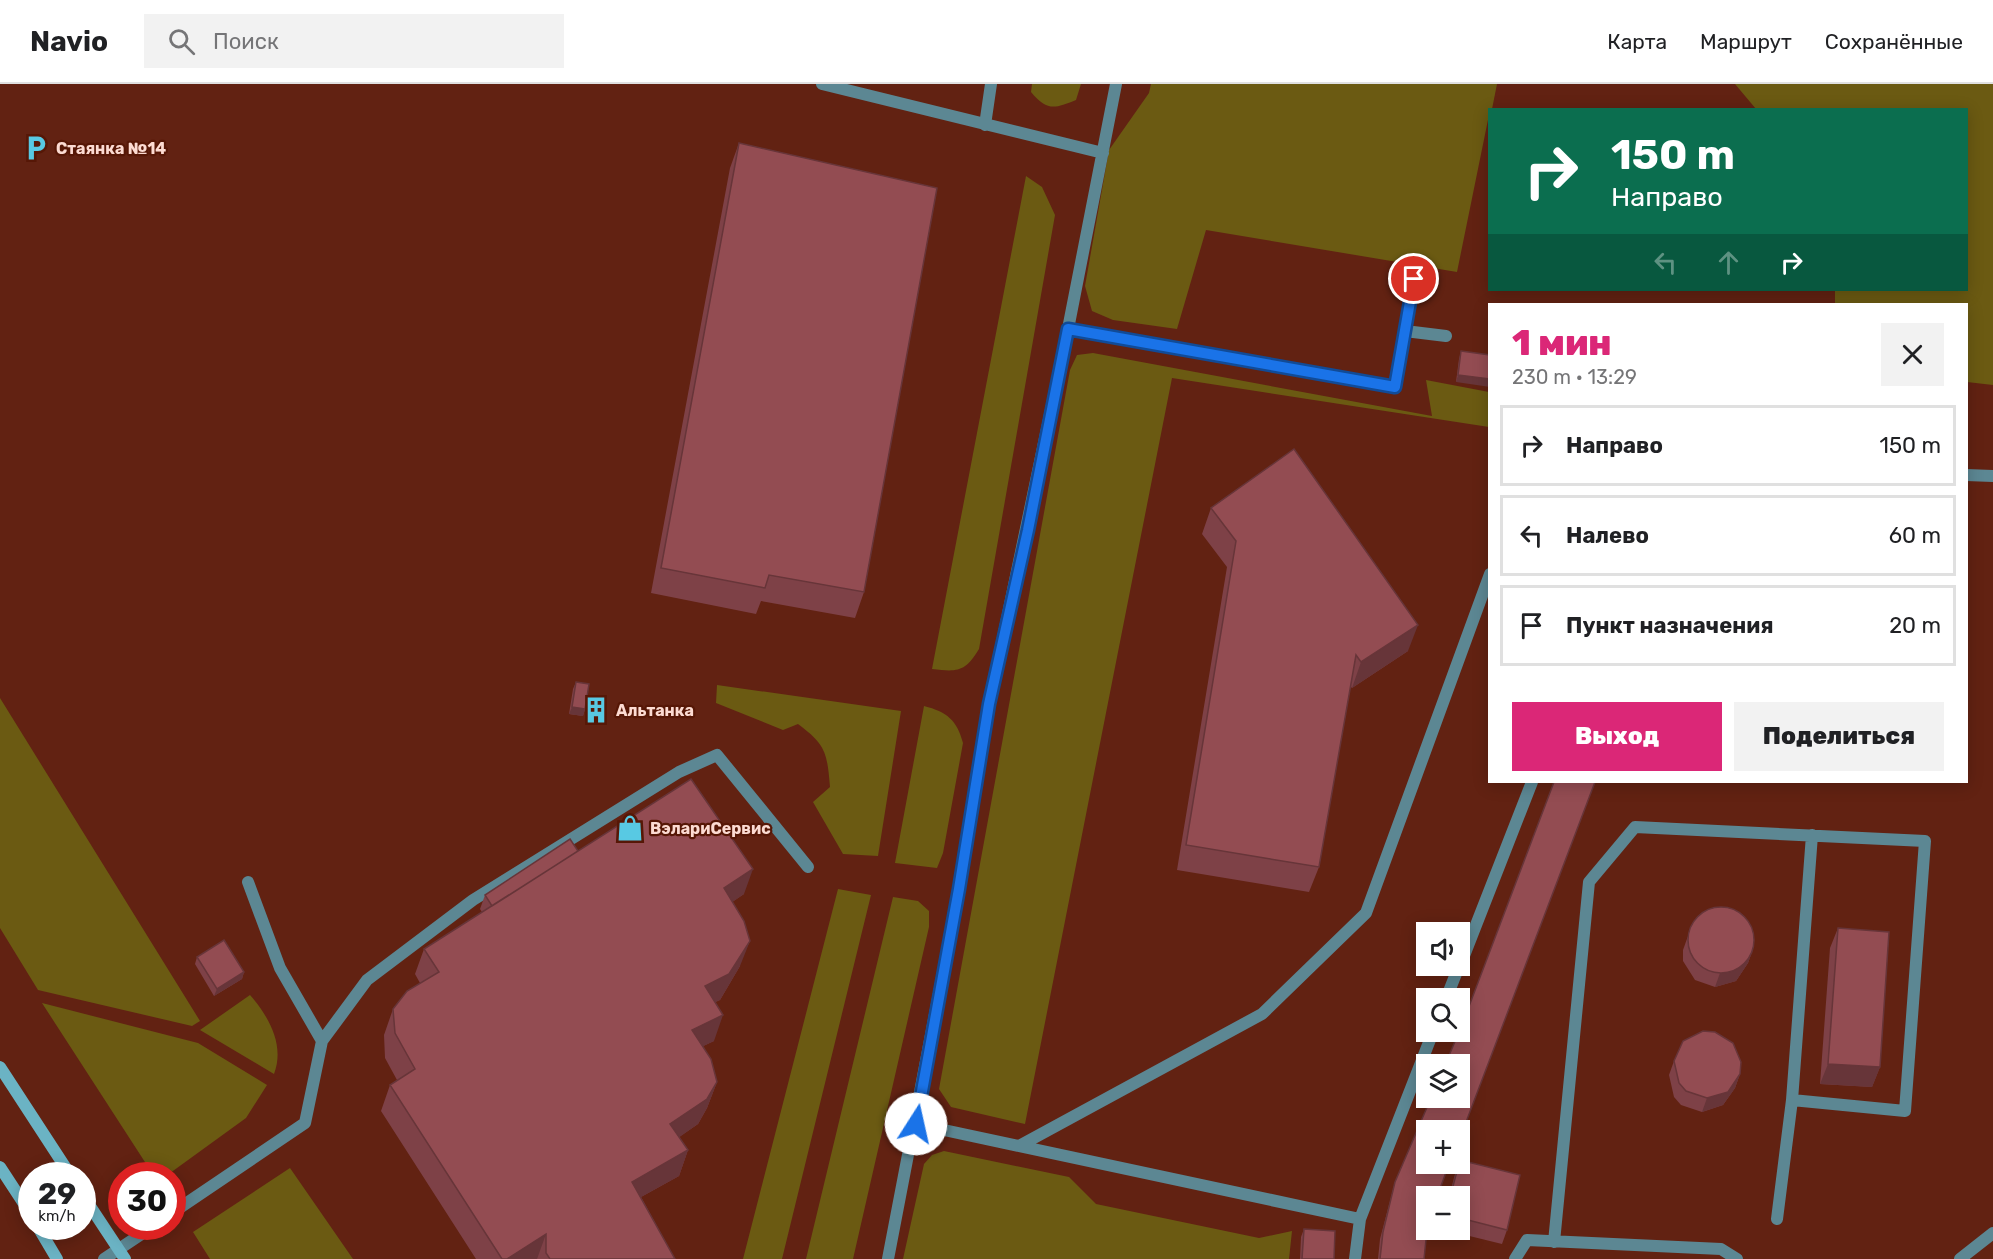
<!DOCTYPE html>
<html lang="ru">
<head>
<meta charset="utf-8">
<style>
	:root { --surface:#fff; --page:#f2f2f2; --text:#202124; --muted:#757577; --line:#e0e0e0; --accent:#db2777 }
	body { margin:0; font-family:Rubik,sans-serif; background:var(--page); color:var(--text); height:100vh; display:flex; flex-direction:column; font-size:22px; white-space:nowrap }
	* { box-sizing:border-box; margin:0 }
	p { font-size:20px; color:var(--muted) }
	.icon { flex:none; width:33px; height:33px; fill:none; stroke:currentColor; stroke-width:2; stroke-linecap:round; stroke-linejoin:round }
	.map { position:relative; flex:1; overflow:hidden }
	.details { position:absolute; left:1488px; top:219px; width:480px; height:480px; display:flex; flex-direction:column; background:var(--surface); border-radius:0px; box-shadow:0 3px 15px #0003 }
	.details>* { flex:none }
	.top-card { position:absolute; left:1488px; top:24px; width:480px; height:183px; border-radius:0px; box-shadow:0 3px 15px #0003; background:#0b6e4f; color:#fff; overflow:hidden }
	.buttons { position:absolute; left:1416px; top:838px; display:grid; gap:12px }
	.buttons a { display:grid; place-items:center; width:54px; height:54px; border-radius:0px; background:var(--surface); box-shadow:0 3px 15px #0003; font-size:30px }
	.speed { position:absolute; left:18px; top:1078px; display:flex; gap:12px; font-size:30px; font-weight:700; text-align:center }
	.speed>* { display:grid; place-content:center; width:78px; height:78px; border-radius:50%; background:var(--surface); box-shadow:0 3px 15px #0003; line-height:1 }
	.speed small { font-size:15px; font-weight:400 }
	.speed .limit { border:9px solid #d22; background:#fff; color:#111 }
	.pin { position:absolute; display:grid; place-items:center; width:51px; height:51px; color:#fff; margin:-26px; border:3px solid #fff; border-radius:50%; box-shadow:0 2px 6px #0007 }
	.me { position:absolute; width:66px; margin:-33px; rotate:10deg; stroke-linejoin:round; filter:drop-shadow(0 0 4px #0008) }
	.turn { display:flex; align-items:center; gap:21px; height:126px; padding:0 24px; font-size:27px }
	.turn .icon { width:78px; height:78px; stroke-width:2.5 }
	.turn b { display:block; font-size:42px; line-height:51px }
	.lanes { display:flex; align-items:center; height:57px; padding:0 24px; background:#0003; justify-content:center; gap:30px; direction:ltr }
	.lanes .off { opacity:.35 }
	.round { display:grid; place-items:center; flex:none; width:63px; height:63px; border-radius:0px; background:var(--page) }
	.headline { display:flex; align-items:center; justify-content:space-between; height:102px; padding:0 24px }
	h1 { font-size:36px; font-weight:800; line-height:45px; color:var(--accent) }
	.cta { display:flex; gap:12px; margin-top:auto; padding:12px 24px }
	.cta a { flex:1; height:69px; border-radius:0px; background:var(--accent); color:#fff; font-size:24px; font-weight:800; line-height:69px; text-align:center }
	.cta a+a { background:var(--page); color:var(--text) }
	ul { padding:0; list-style:none }
	li { display:flex; align-items:center; gap:18px; height:81px; margin:0 12px 9px; padding:0 12px; border:3px solid var(--line); border-radius:0px }
	li div { flex:1 }
	li b { display:block; font-size:22px }
	li em { font-style:normal }
	header { display:flex; align-items:center; gap:36px; box-sizing:border-box; height:84px; padding:0 30px; background:var(--surface); border-bottom:2px solid var(--line) }
	header strong { font-size:28px }
	nav { display:flex; gap:33px; margin-inline-start:auto; font-size:21px }
	.search { width:420px; height:54px; background:var(--page); display:flex; align-items:center; gap:15px; box-sizing:border-box; padding:0 21px; border-radius:0px; color:var(--muted); font-size:22px }
	.map>svg:first-child { display:block }
	.grass { fill:#6b5a12 }
	.lines { fill:none; stroke-linecap:round; stroke-linejoin:round }
	.lane { stroke:#5c8793; stroke-width:12 }
	.street { stroke:#5c8793; stroke-width:12 }
	.secondary { stroke:#6bb3c4; stroke-width:12 }
	.wall { fill:#7e4147 }
	.shaded-wall { fill:#673539 }
	.building { fill:#934c52; stroke:#673539; stroke-width:1.5 }
	.route-casing { stroke:#114b97; stroke-width:15 }
	.route { stroke:#1a73e8; stroke-width:10 }
	.labels { text-anchor:middle; stroke-width:4.5; stroke-linejoin:round; paint-order:stroke }
	.poi-label { font-size:16px; font-weight:bold; fill:#fcdbd2; stroke:#561706; text-anchor:start }
</style>
</head>
<body>
<header>
<strong>Navio</strong>
<div class="search"><svg class="icon" aria-label="search" viewBox="0 0 24 24"><circle cx="10" cy="10" r="6"/><path d="M15 15l6 6"/></svg>Поиск</div>
<nav><a>Карта</a><a>Маршрут</a><a>Сохранённые</a></nav>
</header>
<div class="map">
<svg width="1993" height="1175" viewBox="0 0 1993 1175">
	<rect width="100%" height="100%" fill="#622212"/>
	<path class="grass" d="M1032,0H1081L1076,16C1054,25 1047,27 1031,8Z
		M1151,0H1497L1492,25L1490,26L1457,188L1206,146L1177,245L1113,236L1092,227L1085,202L1109,66L1149,9Z
		M1735,0H1993V301L1967,298L1966,220H1835V206H1966V26L1756,25Z
		M1026,92L1042,103L1055,131L979,565C965,588 958,588 932,585Z
		M1093,269L1432,332L1426,296L1489,308V343L1172,294L1025,1040L951,1023L939,1005L1070,286L1077,271Z
		M717,601L901,627L878,772L843,770L813,718L830,703C827,668 826,661 798,640L783,646L716,619Z
		M0,614L200,937L192,942L38,906L0,844Z
		M924,622C947,628 957,636 963,659L943,769L937,784L895,779Z
		M838,805L871,811L782,1175H743Z
		M893,813L918,817L929,827V843L853,1175H806Z
		M250,911C269,933 285,961 274,990L200,946Z
		M42,919L198,959L267,1001L246,1034L166,1092H154Z
		M944,1067L1069,1093L1096,1120L1259,1154L1292,1147L1289,1175H903L924,1080L932,1071Z
		M290,1084L353,1175H210L193,1148Z"/>
	<g class="lines">
		<path class="lane" d="M822,0L1103,69
			M1116,0L1068,245L1395,303L1405,247L1446,252
			M985,41L991,0
			M1405,247L1414,195
			M1966,391L1993,392
			M248,798L280,884L322,957
			M1460,882L1532,698
			M1446,915L1459,882
			M1792,1016L1812,751
			M916,1040L1360,1135L1355,1175
			M1019,1062L1262,930L1366,829L1490,490
			M172,1129L305,1039L322,957L367,896L473,816L679,688L717,671L808,783
			M1360,1135L1433,948
			M1554,1158L1589,798L1635,743L1925,757L1905,1027L1792,1016L1777,1135
			M119,1165L152,1143
			M1515,1175L1527,1156L1721,1165L1737,1175
			M1960,1175L1993,1149"/>
		<path class="street" d="M104,1175L119,1165
			M888,1175L959,805L989,620L1068,245"/>
		<path class="secondary" d="M0,983L71,1092
			M0,1083L32,1132
			M82,1110L125,1175
			M38,1143L57,1175"/>
	</g>
	<path class="wall" d="M739,59L864,508L855,534L761,517L756,530L651,509L730,84Z
		M1461,267L1490,271L1456,298L1459,275Z
		M1211,424L1408,567L1352,604L1350,602L1319,783L1309,808L1177,786L1227,483L1202,450Z
		M576,598L585,625L583,632L569,630L573,605Z
		M595,615L602,624L600,631L591,629Z
		M578,767L744,810L732,818L740,882L720,916L715,918L714,957L703,962L717,998L707,1024L698,1040L679,1053L688,1066L679,1092L641,1113L675,1175H476L381,1027L390,1001L397,996L385,974L384,951L393,925L420,899L415,890L424,865L482,828L480,825L485,811Z
		M1838,844L1880,983L1872,1003L1820,1000L1830,864Z
		M1688,852L1753,865L1748,879L1736,897L1715,903L1695,896L1683,877V866Z
		M197,873L244,888L242,895L214,912L195,880Z
		M1674,977L1740,990L1735,1004L1723,1021L1702,1028L1681,1021L1674,1013L1669,991Z
		M1458,1080L1507,1146L1502,1160L1445,1146H1460V1113H1449L1455,1090Z
		M1395,1098L1426,1113L1424,1175H1378L1380,1155Z
		M1304,1145L1334,1175H1300L1301,1153Z"/>
	<path class="shaded-wall" d="M1458,291L1490,295V303L1456,298Z
		M1418,541L1408,567L1352,604L1361,578Z
		M572,623L585,625L583,632L569,630Z
		M753,785L744,810L715,830L724,804Z
		M750,857L740,882L720,916L695,928L705,902Z
		M1753,865L1748,879L1736,897L1715,903L1720,889Z
		M244,888L242,895L214,912L217,905Z
		M723,931L714,957L683,972L692,946Z
		M1828,980L1880,983L1872,1003L1820,1000Z
		M1740,990L1735,1004L1723,1021L1702,1028L1707,1014Z
		M717,998L707,1024L698,1040L661,1066L670,1040Z
		M688,1066L679,1092L623,1123L632,1098Z
		M546,1150L537,1175H507Z"/>
	<path class="building" d="M739,59L937,104L864,508L769,491L765,504L661,484Z
		M1461,267L1490,271V295L1458,291Z
		M1294,365L1418,541L1361,578L1356,571L1319,783L1186,761L1236,457L1211,424Z
		M576,598L589,600L585,625L572,623Z
		M595,615L603,616L602,624L593,622Z
		M691,695L753,785L724,804L744,837L750,857L729,890L705,902L723,931L692,946L711,975L717,998L707,1015L670,1040L688,1066L632,1098L675,1175H550L546,1169V1150L507,1175H502L390,1001L415,985L395,949L393,925L407,907L439,888L424,865Z
		M1554,698H1595L1460,1054V1047H1426V1080H1449L1437,1113H1426V1146H1427L1424,1175H1380L1383,1148L1395,1098L1431,1014H1460V981H1445L1459,948H1460V946Z
		M570,755L578,767L492,822L485,811Z
		M1688 856a33 33 0 1 1 66 0a33 33 0 1 1-66 0Z
		M1838,844L1889,848L1880,983L1828,980Z
		M224,856L244,888L217,905L197,873Z
		M1703,947L1715,948L1733,959L1741,978L1740,990L1728,1008L1707,1014L1686,1007L1679,999L1674,977L1683,957Z
		M1460,1076L1520,1091L1507,1146L1460,1134V1113H1450L1459,1080H1460Z
		M1304,1145L1335,1147L1334,1175H1302Z"/>
	<g class="lines">
		<g class="route-casing">
			<path id="route" d="M916,1040L959,805L989,620L1028,446L1068,245L1395,303L1414,195"/>
		</g>
		<use href="#route" class="route"/>
	</g>
	<defs>
		<g id="parking-bare" transform="scale(2.07)"><path d="M-3.5-5.5H1a3.5 3.5 0 0 1 0 7H-1V5.5H-3.5ZM-1-3.4V-.6H.8a1.4 1.4 0 0 0 0-2.8Z" fill="#58c9e3" stroke="#561706" stroke-width="2.5" paint-order="stroke"/></g>
		<g id="building-bare" transform="scale(2.07)"><path d="M-4-6H4V6H1V3H-1V6H-4ZM-2.5-4.3h1.7v1.8h-1.7ZM.8-4.3h1.7v1.8H.8ZM-2.5-1h1.7V.8h-1.7ZM.8-1h1.7V.8H.8Z" fill="#58c9e3" stroke="#561706" stroke-width="2.5" paint-order="stroke"/></g>
		<g id="shop-bare" transform="scale(2.07)"><path d="M-5-2.5h2.3a2.7 3.5 0 0 1 5.4 0H5L5.5 6h-11ZM-1.5-2.5h3a1.5 2.3 0 0 0-3 0Z" fill="#58c9e3" stroke="#561706" stroke-width="2.5" paint-order="stroke"/></g>
	</defs>
	<g fill-rule="evenodd">
		<use href="#parking-bare" x="36" y="64"/>
		<use href="#building-bare" x="596" y="626"/>
		<use href="#shop-bare" x="630" y="744"/>
	</g>
	<g class="labels">
		<g class="poi-label">
			<text x="56" y="70">Стаянка №14</text>
			<text x="616" y="632">Альтанка</text>
			<text x="650" y="750">ВэлариСервис</text>
		</g>
	</g>
</svg>
<div class="buttons">
<a><svg class="icon" aria-label="sound" viewBox="0 0 24 24"><path d="M4 9h4l5-4v14l-5-4H4zM17 9q2 3 0 6"/></svg></a>
<a><svg class="icon" aria-label="search" viewBox="0 0 24 24"><circle cx="10" cy="10" r="6"/><path d="M15 15l6 6"/></svg></a>
<a><svg class="icon" aria-label="layers" viewBox="0 0 24 24"><path d="M12 4l9 5-9 5-9-5zM3 14l9 5 9-5"/></svg></a>
<a>+</a>
<a>−</a>
</div>
<div class="speed"><div>29<small>km/h</small></div><div class="limit">30</div></div>
<div class="pin" style="left:1414px;top:195px;background:#d93025"><svg class="icon" aria-label="arrive" viewBox="0 0 24 24"><path d="M6 21V4h12l-3 4 3 4H6"/></svg></div>
<svg class="me" style="left:916px;top:1040px" viewBox="-20 -20 40 40"><circle r="19" fill="#fff"/><path d="M0-13L10 11 0 6-10 11z" fill="#1a73e8"/></svg>
<div class="top-card">
<div class="turn"><svg class="icon" aria-label="right" viewBox="0 0 24 24"><path d="M7 20v-9h11M14 6l5 5-5 5"/></svg><div><b>150 m</b>Направо</div></div>
<div class="lanes"><svg class="icon off" aria-label="left" viewBox="0 0 24 24"><path d="M17 20v-9H6M10 6l-5 5 5 5"/></svg><svg class="icon off" aria-label="ahead" viewBox="0 0 24 24"><path d="M12 20V5M6 11l6-6 6 6"/></svg><svg class="icon" aria-label="right" viewBox="0 0 24 24"><path d="M7 20v-9h11M14 6l5 5-5 5"/></svg></div>
</div>
<section class="details">
<div class="headline"><div><h1>1 мин</h1><p>230 m · 13:29</p></div><a class="round"><svg class="icon" aria-label="close" viewBox="0 0 24 24"><path d="M6 6l12 12M18 6L6 18"/></svg></a></div>
<ul>
<li><svg class="icon" aria-label="right" viewBox="0 0 24 24"><path d="M7 20v-9h11M14 6l5 5-5 5"/></svg><div><b>Направо</b></div><em>150 m</em></li>
<li><svg class="icon" aria-label="left" viewBox="0 0 24 24"><path d="M17 20v-9H6M10 6l-5 5 5 5"/></svg><div><b>Налево</b></div><em>60 m</em></li>
<li><svg class="icon" aria-label="arrive" viewBox="0 0 24 24"><path d="M6 21V4h12l-3 4 3 4H6"/></svg><div><b>Пункт назначения</b></div><em>20 m</em></li>
</ul>
<div class="cta"><a>Выход</a><a>Поделиться</a></div>
</section>
</div>
</body>
</html>
